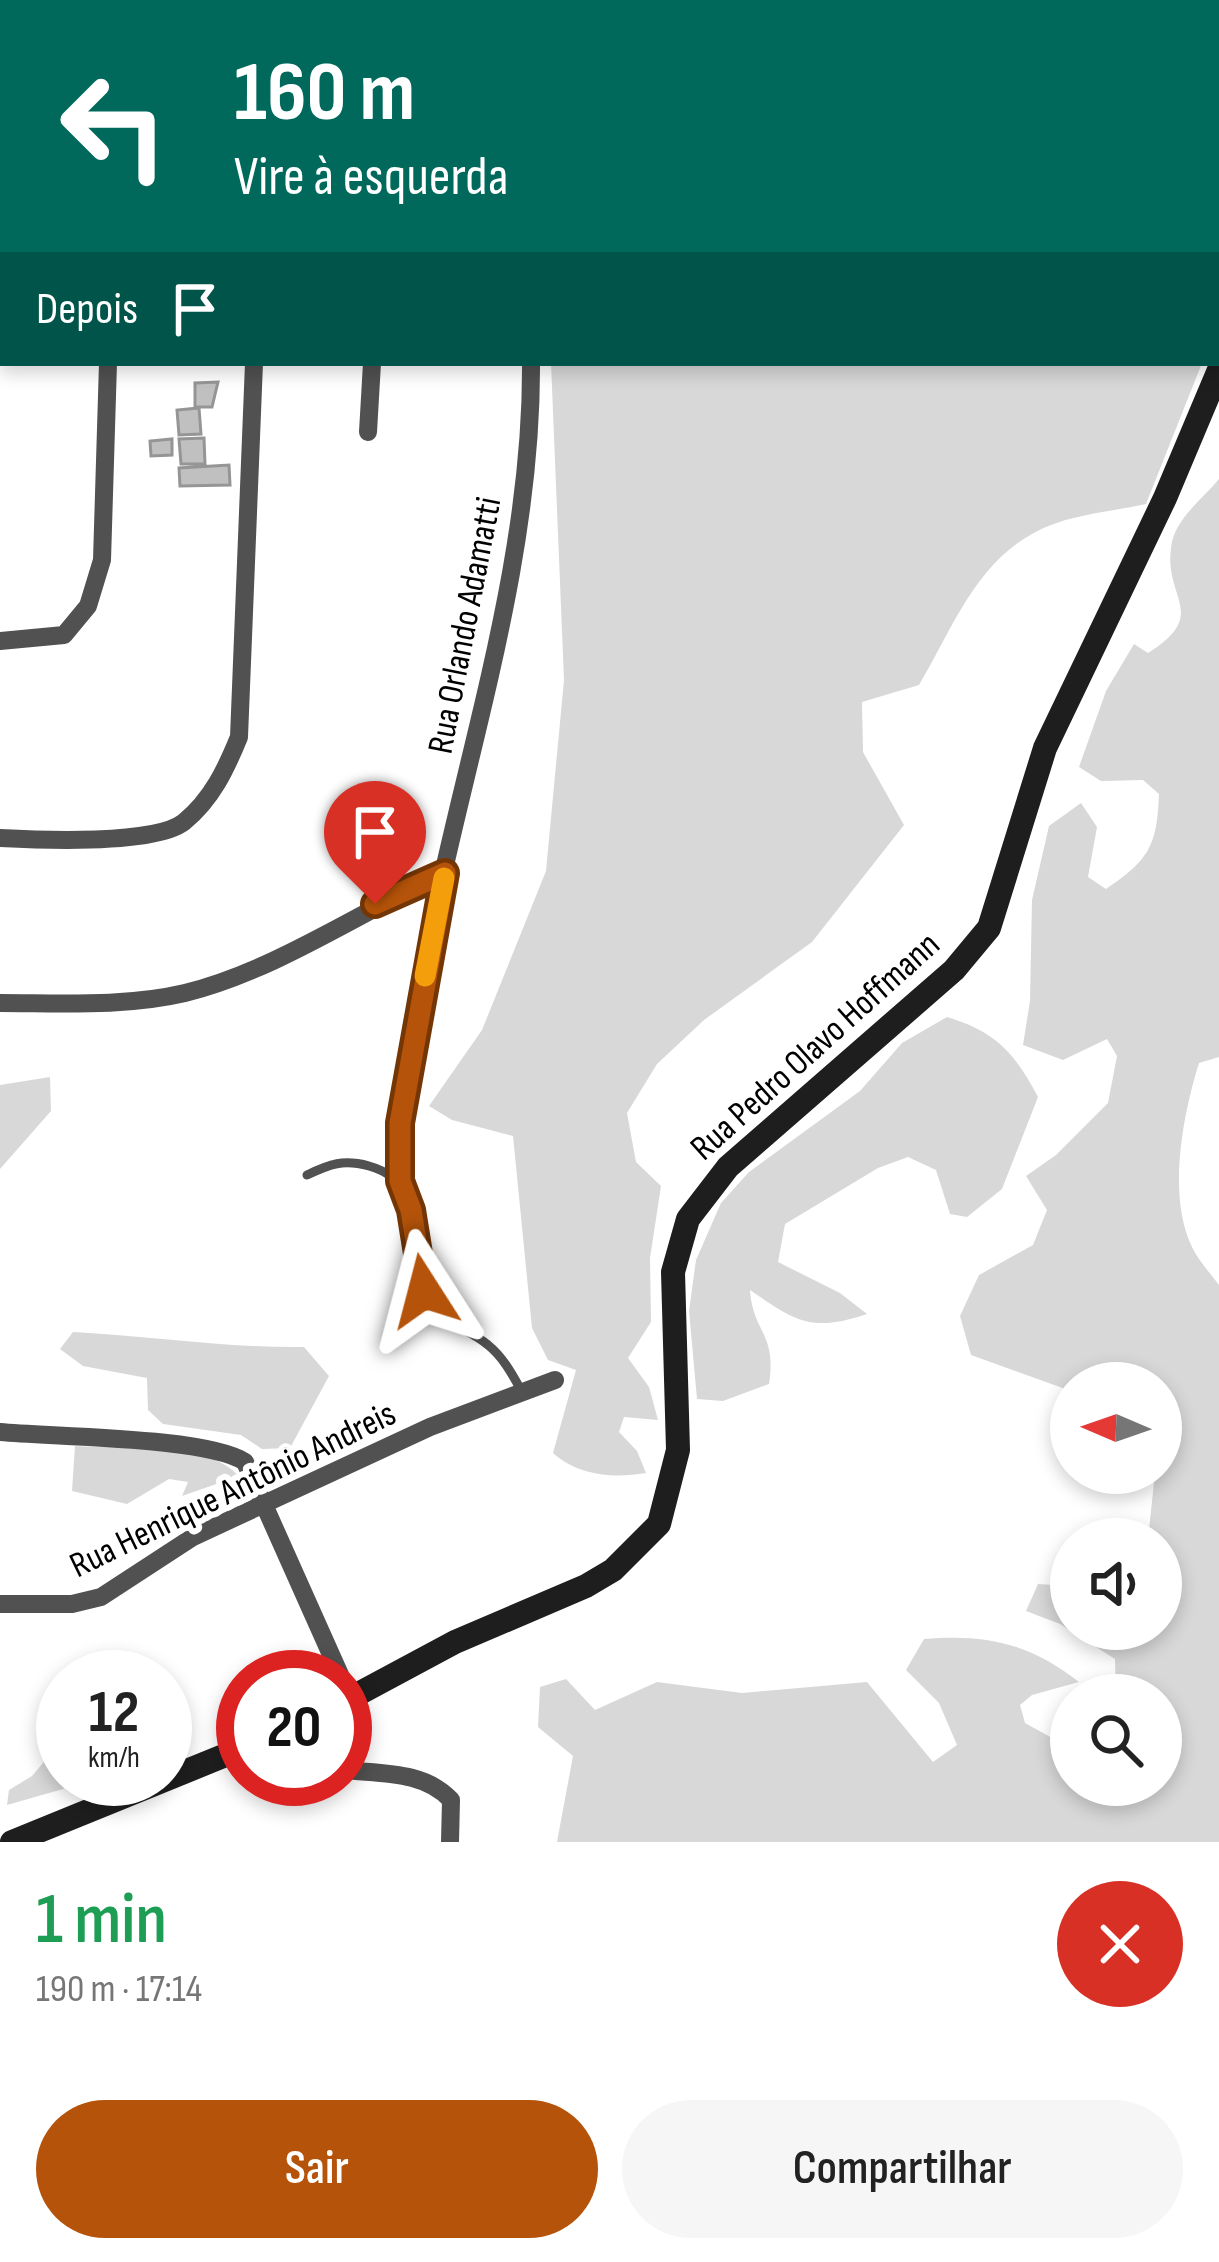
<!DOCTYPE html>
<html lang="pt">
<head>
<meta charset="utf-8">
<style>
	:root { --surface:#fff; --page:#f6f6f6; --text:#222; --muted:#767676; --accent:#b45309 }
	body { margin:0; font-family:"Sofia Sans Condensed",sans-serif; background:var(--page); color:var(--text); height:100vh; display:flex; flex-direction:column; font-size:45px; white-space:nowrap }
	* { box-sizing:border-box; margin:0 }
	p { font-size:39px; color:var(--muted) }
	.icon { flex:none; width:66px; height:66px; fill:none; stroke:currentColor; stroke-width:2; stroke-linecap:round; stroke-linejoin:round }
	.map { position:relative; height:1842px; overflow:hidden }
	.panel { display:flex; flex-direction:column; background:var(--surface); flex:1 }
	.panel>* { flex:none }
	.hud { position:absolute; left:0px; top:0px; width:1221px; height:366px; box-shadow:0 6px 18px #0003; background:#00695c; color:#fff; overflow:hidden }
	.needle { width:78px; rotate:272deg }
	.buttons { position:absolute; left:1050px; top:1362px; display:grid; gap:24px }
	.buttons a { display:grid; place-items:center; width:132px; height:132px; border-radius:50%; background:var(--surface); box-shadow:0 6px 18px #0003; font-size:60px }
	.speed { position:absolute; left:36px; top:1650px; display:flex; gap:24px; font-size:60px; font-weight:700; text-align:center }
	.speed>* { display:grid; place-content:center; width:156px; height:156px; border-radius:50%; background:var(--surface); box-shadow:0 6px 18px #0003; line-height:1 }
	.speed small { font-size:30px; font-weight:400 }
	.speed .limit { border:18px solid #d22; background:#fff; color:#111 }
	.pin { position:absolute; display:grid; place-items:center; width:102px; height:102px; color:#fff; margin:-123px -51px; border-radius:50% 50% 50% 0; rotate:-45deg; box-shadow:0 0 12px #0007 }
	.pin .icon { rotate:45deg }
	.me { position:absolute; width:132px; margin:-66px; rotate:351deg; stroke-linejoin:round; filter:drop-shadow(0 0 9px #0008) }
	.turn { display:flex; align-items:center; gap:42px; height:252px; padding:0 36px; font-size:54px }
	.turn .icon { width:156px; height:156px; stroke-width:2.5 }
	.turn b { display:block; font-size:84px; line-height:102px }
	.then { display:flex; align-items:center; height:114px; padding:0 36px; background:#0003; gap:24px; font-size:45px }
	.round { display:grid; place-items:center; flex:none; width:126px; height:126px; border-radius:63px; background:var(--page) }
	.headline { display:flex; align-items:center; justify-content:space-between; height:204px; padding:0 36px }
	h1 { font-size:72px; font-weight:600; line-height:90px; color:#1e9e55 }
	.cta { display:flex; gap:24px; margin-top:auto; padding:24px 36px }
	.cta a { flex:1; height:138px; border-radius:72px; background:var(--accent); color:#fff; font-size:48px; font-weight:600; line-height:138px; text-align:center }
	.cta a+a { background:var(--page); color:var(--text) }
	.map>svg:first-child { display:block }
	.green { fill:#d8d8d8 }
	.building { fill:#c0c0c0; stroke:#959595; stroke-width:3 }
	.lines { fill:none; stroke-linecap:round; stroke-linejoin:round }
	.lane { stroke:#515151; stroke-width:9 }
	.street { stroke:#515151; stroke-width:18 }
	.secondary { stroke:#1e1e1e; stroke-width:24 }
	.route-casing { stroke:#753606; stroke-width:30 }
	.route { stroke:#b45309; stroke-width:21 }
	.slow { stroke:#f59e0b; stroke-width:21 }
	.labels { text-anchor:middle; stroke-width:12; stroke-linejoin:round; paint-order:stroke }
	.street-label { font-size:36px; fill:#000; stroke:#fff }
</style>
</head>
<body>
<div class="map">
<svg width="1219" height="1842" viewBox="0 0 1219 1842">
	<rect width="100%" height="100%" fill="#fff"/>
	<path class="green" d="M546,0H1219L1218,317V3Z
		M551,363H1202L1146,504C1115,511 1076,514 1046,527C978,556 954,626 919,685L862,702L863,752L904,825L812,942L704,1020L657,1064L627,1113L636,1162L661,1186L650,1258L651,1322L628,1358L649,1387L658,1420L624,1417L619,1432L637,1451L646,1473C613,1479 577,1475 553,1453L576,1370L548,1360L532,1328L513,1136L452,1120L429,1106L482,1030L546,871L564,680Z
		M1219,479V1057L1199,1063C1183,1114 1167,1196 1192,1247C1198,1260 1210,1273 1219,1285V1842H557L573,1756L538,1727L540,1687L566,1679L595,1710L657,1682L742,1693L867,1682L933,1762L957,1745L939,1703L906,1670L924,1639C985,1634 1030,1643 1079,1682L1032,1695L1020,1705L1025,1723L1054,1739H1071V1785H1161V1695H1116L1115,1659L1060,1624L1026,1611L1038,1584L1071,1586V1629H1161V1539H1148L1155,1473H1161V1383H1071V1391L971,1355L960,1316L979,1275L1033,1245L1047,1210L1026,1176L1056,1155L1108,1103L1117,1056L1107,1039L1063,1060L1023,1045L1030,1001L1032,900L1049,826L1081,803L1097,827L1088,877L1106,889C1149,860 1157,846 1159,794L1143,780L1101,781L1079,767L1106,691L1134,644L1148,653C1210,614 1164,599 1171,548C1174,519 1202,500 1219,479Z
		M947,1017C996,1032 1014,1052 1038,1097L1002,1189L967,1217L950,1214L936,1170L908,1157L878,1168L785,1224L778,1262L840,1293L867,1314C811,1333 795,1321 750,1290C753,1333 777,1333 769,1384L723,1401L697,1399L689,1311L696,1260L721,1203L749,1172L860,1091L902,1043Z
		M50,1077L51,1111L0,1169V1085Z
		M73,1332C152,1336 225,1348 304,1347L329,1376L290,1448L262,1449L241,1435L163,1424L148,1410L147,1378L83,1366L60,1349Z
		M75,1446C121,1449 218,1440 243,1482L225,1481L182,1496L188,1482L169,1479L127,1504L72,1491Z
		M63,1739V1779H98L7,1805L9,1790L32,1776Z"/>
	<path class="building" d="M218,382L212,407H195V383Z
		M199,408L201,434L179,435L177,410Z
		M204,438L205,464H181L179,439Z
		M172,439V455L151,456L150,441Z
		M229,465L230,485L180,486L179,468Z"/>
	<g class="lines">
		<path class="lane" d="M307,1175C330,1164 343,1159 369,1166C438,1185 397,1265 434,1309C448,1325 472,1331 488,1345C503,1357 512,1374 521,1390"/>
		<path class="street" d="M106,0L107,3
			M248,0V3
			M388,0V3
			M527,0V3
			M0,107H3
			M368,432L372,363
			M0,641L64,635L88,606L102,560L108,363
			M0,838C39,840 155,845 184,822C212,799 226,769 239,737L254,363
			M0,1003C60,1003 126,1007 185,993C277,970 359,912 445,873
			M400,1181C402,904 533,641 531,363
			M0,1432C53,1437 208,1437 245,1462L341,1677
			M0,1604H72L101,1597L193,1537L430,1427L555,1380
			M345,1770C382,1774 424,1771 451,1800L450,1842"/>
		<path class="secondary" d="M345,1701L455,1642L586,1586L613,1570L659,1524L678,1450L673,1272L688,1219L728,1167L954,970L989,928L1045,748L1165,498L1219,370
			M12,1842L243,1748"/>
	</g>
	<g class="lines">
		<g class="route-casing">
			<path id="route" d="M375,904L445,873L400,1123V1181L411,1210L424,1291"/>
		</g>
		<use href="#route" class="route"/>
		<path class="slow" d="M425,976L444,878"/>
	</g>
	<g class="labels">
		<g class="street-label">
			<text transform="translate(463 625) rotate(-79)" y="13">Rua Orlando Adamatti</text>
			<text transform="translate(814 1045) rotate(-42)" y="13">Rua Pedro Olavo Hoffmann</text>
			<text transform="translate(232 1488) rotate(-26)" y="13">Rua Henrique Antônio Andreis</text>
		</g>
	</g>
</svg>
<div class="buttons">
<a><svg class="needle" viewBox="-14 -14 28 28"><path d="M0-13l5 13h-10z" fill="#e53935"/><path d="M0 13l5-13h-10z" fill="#767676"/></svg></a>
<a><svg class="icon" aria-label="sound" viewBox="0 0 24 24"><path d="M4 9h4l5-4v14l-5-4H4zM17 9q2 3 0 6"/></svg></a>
<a><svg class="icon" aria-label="search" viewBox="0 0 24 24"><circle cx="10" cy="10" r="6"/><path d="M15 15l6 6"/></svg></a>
</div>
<div class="speed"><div>12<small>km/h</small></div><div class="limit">20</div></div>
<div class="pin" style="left:375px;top:904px;background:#d93025"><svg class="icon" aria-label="arrive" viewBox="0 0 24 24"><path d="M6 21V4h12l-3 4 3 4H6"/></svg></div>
<svg class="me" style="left:424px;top:1291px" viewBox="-20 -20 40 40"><path d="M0-17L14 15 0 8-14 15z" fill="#b45309" stroke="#fff" stroke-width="4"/></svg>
<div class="hud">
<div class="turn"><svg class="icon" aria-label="left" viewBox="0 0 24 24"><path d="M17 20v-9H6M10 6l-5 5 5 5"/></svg><div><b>160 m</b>Vire à esquerda</div></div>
<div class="then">Depois<svg class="icon" aria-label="arrive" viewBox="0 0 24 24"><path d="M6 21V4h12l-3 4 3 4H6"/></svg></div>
</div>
</div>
<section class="panel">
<div class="headline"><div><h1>1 min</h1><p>190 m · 17:14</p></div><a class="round" style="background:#d93025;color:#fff"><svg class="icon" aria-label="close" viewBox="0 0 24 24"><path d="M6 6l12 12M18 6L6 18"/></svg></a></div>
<div class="cta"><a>Sair</a><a>Compartilhar</a></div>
</section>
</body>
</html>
